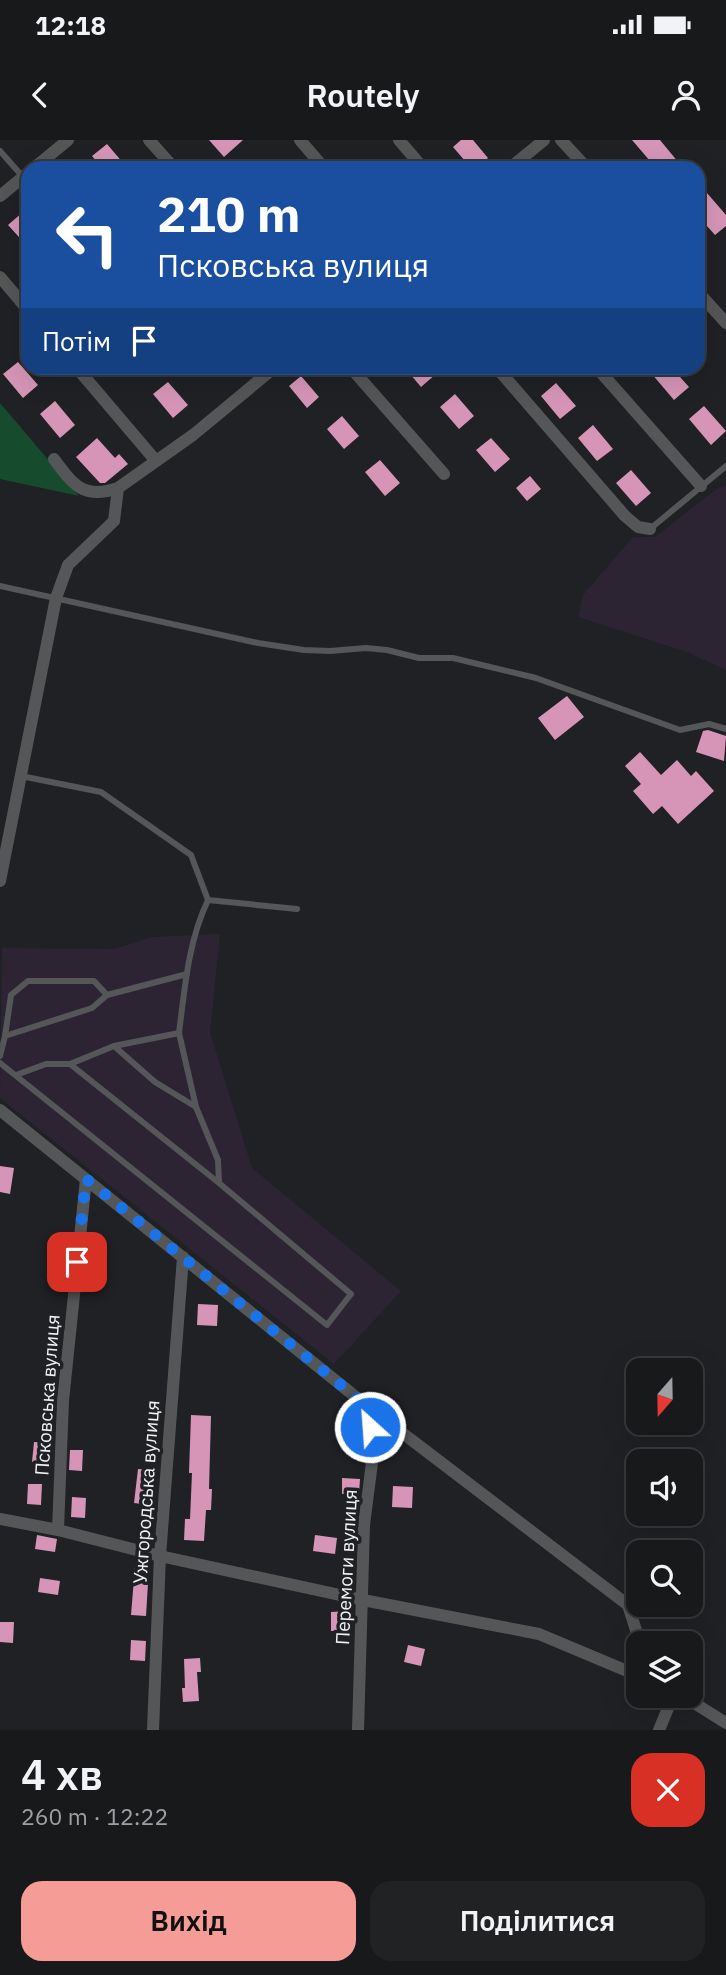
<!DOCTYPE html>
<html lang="uk">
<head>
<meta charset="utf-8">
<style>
	:root { --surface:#17191b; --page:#202224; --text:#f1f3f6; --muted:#9ea0a3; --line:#36383a; --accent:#f59c96 }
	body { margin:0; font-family:"IBM Plex Sans",sans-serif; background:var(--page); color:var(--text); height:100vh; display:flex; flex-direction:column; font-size:26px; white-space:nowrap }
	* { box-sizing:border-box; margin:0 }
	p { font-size:23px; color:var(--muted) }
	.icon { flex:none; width:38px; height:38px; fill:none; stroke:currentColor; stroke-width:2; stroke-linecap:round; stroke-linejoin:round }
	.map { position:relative; height:1590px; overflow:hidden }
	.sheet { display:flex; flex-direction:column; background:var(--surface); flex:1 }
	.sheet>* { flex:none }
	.guide { position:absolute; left:21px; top:21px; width:684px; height:214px; border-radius:21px; box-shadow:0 7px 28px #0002,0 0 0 2px var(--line); background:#1a4fa0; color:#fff; overflow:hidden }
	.needle { width:46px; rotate:200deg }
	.buttons { position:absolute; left:626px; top:1218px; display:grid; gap:14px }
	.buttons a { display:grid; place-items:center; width:77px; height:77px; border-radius:14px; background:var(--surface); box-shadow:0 7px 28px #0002,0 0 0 2px var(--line); font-size:35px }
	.pin { position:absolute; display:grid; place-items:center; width:60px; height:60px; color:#fff; margin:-30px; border-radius:14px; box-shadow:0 4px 10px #0006 }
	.me { position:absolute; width:77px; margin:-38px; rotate:334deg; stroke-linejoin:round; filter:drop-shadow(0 0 5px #0008) }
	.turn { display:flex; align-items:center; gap:24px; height:147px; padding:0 21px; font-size:32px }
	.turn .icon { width:91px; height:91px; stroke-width:2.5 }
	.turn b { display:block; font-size:49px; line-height:60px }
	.then { display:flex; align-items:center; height:66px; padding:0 21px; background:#0003; gap:14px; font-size:26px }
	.round { display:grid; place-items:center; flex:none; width:74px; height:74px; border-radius:21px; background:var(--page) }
	.headline { display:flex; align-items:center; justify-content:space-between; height:119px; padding:0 21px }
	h1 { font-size:42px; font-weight:600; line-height:52px }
	.cta { display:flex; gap:14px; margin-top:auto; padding:14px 21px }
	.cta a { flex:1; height:80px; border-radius:21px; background:var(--accent); color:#111; font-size:28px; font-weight:600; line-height:80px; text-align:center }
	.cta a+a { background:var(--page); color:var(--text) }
	.status { display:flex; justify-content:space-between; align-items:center; height:49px; padding:0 35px; background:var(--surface); direction:ltr }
	.status svg { height:19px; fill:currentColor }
	header { display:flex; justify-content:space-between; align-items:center; height:91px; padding:0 21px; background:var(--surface); font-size:32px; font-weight:600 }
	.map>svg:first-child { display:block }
	.industrial { fill:#2d2433 }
	.green { fill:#164b2e }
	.building { fill:#d695b7 }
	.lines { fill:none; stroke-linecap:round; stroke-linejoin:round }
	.service { stroke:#555657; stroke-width:6 }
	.minor { stroke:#555657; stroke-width:12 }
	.route { stroke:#1a73e8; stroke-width:12; stroke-dasharray:0 21.6 }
	.labels { text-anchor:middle; stroke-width:7; stroke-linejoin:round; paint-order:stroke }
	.street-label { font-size:19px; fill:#f0f2f4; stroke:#1f2124 }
</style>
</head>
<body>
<div class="status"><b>12:18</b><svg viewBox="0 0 49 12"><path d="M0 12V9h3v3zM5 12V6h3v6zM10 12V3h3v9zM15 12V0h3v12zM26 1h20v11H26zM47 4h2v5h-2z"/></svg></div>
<header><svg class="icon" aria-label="back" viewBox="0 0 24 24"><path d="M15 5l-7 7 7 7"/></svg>Routely<svg class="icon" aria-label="person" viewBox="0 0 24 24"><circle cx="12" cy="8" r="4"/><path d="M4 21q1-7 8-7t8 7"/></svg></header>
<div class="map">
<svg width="726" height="1590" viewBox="0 0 726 1590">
	<rect width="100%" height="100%" fill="#1f2124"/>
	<path class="industrial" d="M726,345V530L687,512L578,477L583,455L633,397H655L714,351Z
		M220,794L210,892L252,1028L401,1151L334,1224L0,958L2,808L114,809L152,797Z"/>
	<path class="green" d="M0,263L79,356L0,339Z"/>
	<path class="building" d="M209,0H243L224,17Z
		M461,0H473L488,18L476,28H471L453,7Z
		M632,0H660L683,28H656Z
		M107,4L124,24L119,28H102L92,16Z
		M707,53L726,75V86L715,95L698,76V60Z
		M23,72L28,77V107L8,85Z
		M18,222L38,245L23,258L3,234Z
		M405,228H431L436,234L421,247Z
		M657,228H672L689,247L674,260L651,233Z
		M301,236L319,257L307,268L289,246Z
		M168,242L188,265L173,278L153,254Z
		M556,243L576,266L560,279L541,256Z
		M455,254L474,276L459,289L440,267Z
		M55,261L75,285L60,298L40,274Z
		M704,266L726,291L711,305L689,279Z
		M342,276L359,296L344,309L327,289Z
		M593,285L613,309L597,321L578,298Z
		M97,298L115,318L119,314L128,324L105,343H100L76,317Z
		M491,298L510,319L495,332L476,310Z
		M380,320L400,343L385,356L365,332Z
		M631,330L651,353L636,366L616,343Z
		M530,336L541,349L527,361L516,348Z
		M567,556L584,577L555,600L538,578Z
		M708,590L726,596L724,621L696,612L703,591Z
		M640,612L661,635L677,620L691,636L696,631L714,651L678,684L662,666L653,674L633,651L641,644L625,626Z
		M0,1026L14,1028L10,1054L0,1052Z
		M198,1164L218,1165L217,1186L197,1185Z
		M191,1275L211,1276L209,1349H212L211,1370H206L204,1401L184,1400L185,1379H190L192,1333H189Z
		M34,1302L48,1303L47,1323L32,1322Z
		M70,1310H83L82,1331L69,1330Z
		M138,1329L154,1330L150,1365L134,1363Z
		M342,1338L360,1339L359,1354H342Z
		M28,1344H42L41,1365L27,1364Z
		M393,1346L413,1347L412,1368L392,1367Z
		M72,1357L86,1358L85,1378L71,1377Z
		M37,1395L57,1399L55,1412L35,1409Z
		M315,1395L337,1398L335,1414L313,1411Z
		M135,1426L149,1427L146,1476L131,1475Z
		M40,1438L60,1441L58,1455L38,1452Z
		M349,1471V1491H331V1472Z
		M0,1482H14L13,1503L0,1502Z
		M131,1500L146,1501L145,1521L130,1520Z
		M408,1505L425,1509L421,1526L404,1522Z
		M200,1518L201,1532H197L199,1561L183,1562L182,1548H185L184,1519Z"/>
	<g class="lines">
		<path class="service" d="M0,11L23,37
			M650,389L726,326
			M0,446L258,503L304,510L330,511L366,508L387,510L419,518H453L536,538L680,590L709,584L726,589
			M208,760L297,769
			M179,893L196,967L218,1020L219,1042
			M5,896L92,868L107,855L187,834
			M114,906L155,942L196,967
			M0,916L5,896L11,855L28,841H94L107,855
			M0,923L327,1185L351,1154L219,1043L70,924L114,906L179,893C185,847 188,802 208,760L191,715L101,652L21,636
			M16,935L46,924H70"/>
		<path class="minor" d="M149,0L174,28
			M300,0L324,28
			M399,0L423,28
			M561,0L587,28
			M34,28L68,0
			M510,28L544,0
			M0,56L28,33
			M0,137L28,170
			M698,152L726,183
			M77,228L156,321
			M351,228L444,334
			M497,228L625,376L638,387L650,389
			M597,228L701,346
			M54,319C73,345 84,360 118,348L193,295L274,228
			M0,741L56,458L68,425L114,381L118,348
			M0,970L367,1266L628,1465L640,1503
			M0,1379L58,1390L160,1416L363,1460L539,1494L639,1536
			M58,1390L63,1261L86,1039
			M683,1556L726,1583
			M153,1590L160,1416L183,1117
			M358,1590L364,1385L374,1307L367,1266
			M659,1590L673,1556"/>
	</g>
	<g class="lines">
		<path class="route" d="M77,1122L86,1039L367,1266L370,1287"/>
	</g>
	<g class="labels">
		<g class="street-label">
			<text transform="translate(47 1255) rotate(-86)" y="7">Псковська вулиця</text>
			<text transform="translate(146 1352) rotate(-86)" y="7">Ужгородська вулиця</text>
			<text transform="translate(346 1427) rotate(-87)" y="7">Перемоги вулиця</text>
		</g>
	</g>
</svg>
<div class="buttons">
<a><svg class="needle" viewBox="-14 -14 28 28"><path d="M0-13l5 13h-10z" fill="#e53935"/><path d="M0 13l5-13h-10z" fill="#9ea0a3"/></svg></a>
<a><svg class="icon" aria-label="sound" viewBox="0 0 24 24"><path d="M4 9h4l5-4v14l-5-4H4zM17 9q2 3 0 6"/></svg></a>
<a><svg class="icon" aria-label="search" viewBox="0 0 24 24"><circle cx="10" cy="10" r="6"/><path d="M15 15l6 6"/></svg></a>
<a><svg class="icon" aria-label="layers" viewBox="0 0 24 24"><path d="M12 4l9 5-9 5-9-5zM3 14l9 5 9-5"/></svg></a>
</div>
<div class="pin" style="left:77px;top:1122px;background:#d93025"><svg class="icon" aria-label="arrive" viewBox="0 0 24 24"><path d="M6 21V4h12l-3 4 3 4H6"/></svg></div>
<svg class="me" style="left:370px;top:1287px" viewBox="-20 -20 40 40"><circle r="17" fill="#1a73e8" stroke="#fff" stroke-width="3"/><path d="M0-11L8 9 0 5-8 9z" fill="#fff"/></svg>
<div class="guide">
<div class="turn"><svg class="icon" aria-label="left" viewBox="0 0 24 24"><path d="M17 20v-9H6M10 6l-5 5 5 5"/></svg><div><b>210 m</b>Псковська вулиця</div></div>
<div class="then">Потім<svg class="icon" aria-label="arrive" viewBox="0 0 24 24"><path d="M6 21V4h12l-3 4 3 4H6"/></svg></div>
</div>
</div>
<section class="sheet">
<div class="headline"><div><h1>4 хв</h1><p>260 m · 12:22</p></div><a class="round" style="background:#d93025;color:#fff"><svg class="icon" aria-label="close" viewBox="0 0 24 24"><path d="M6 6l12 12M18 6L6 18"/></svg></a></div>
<div class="cta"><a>Вихід</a><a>Поділитися</a></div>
</section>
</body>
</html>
